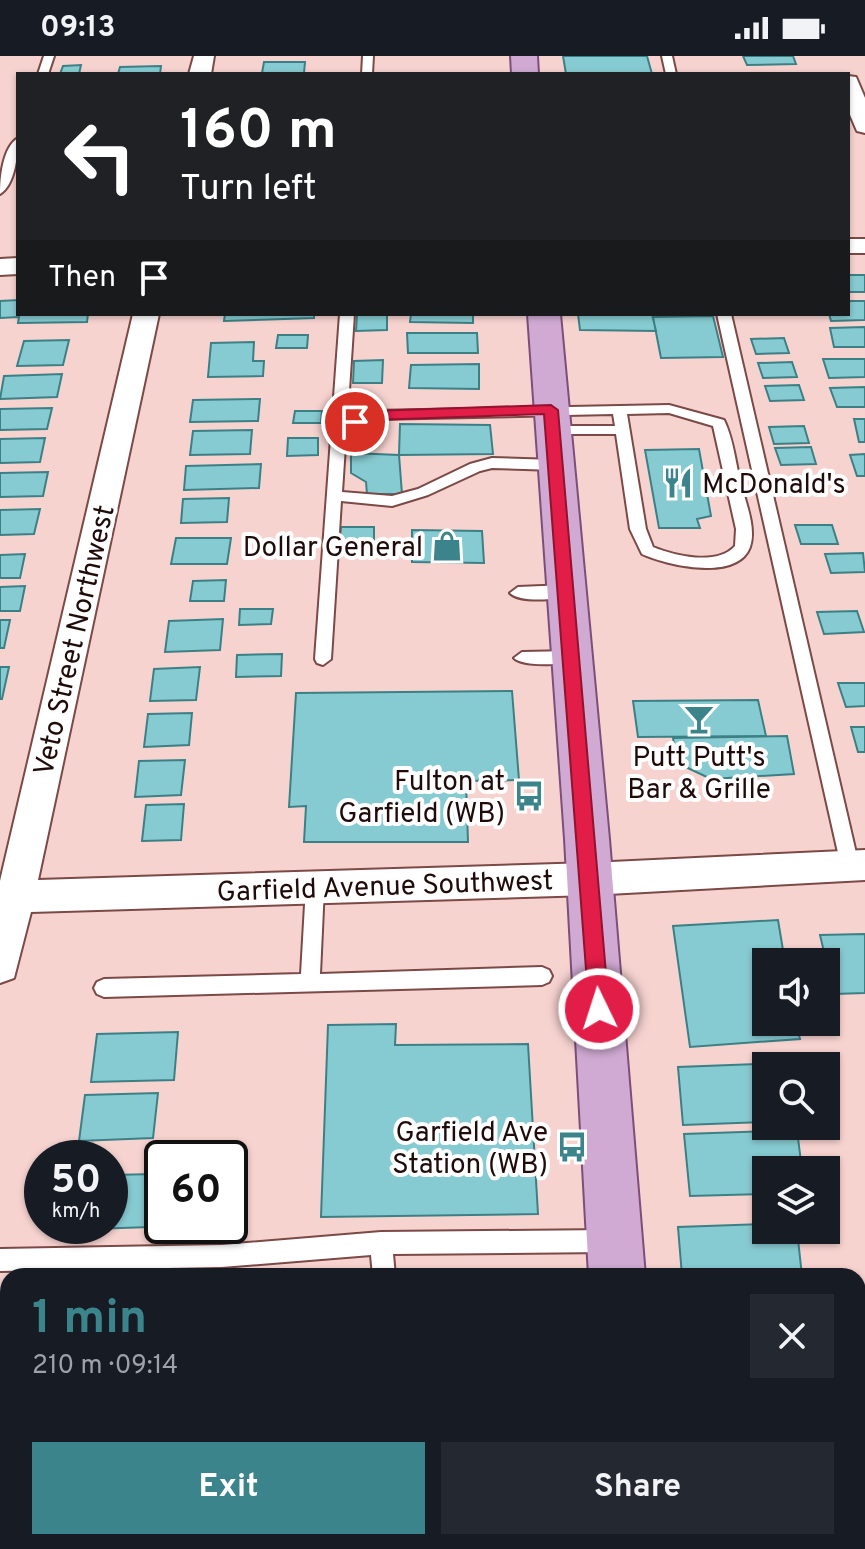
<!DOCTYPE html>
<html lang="en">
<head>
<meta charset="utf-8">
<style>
	:root { --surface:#171b24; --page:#242831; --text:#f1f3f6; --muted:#9ea1a6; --accent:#3c848b }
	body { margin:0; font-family:Overpass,sans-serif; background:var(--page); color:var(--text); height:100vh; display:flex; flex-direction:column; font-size:30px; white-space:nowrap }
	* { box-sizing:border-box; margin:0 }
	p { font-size:26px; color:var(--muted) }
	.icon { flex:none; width:44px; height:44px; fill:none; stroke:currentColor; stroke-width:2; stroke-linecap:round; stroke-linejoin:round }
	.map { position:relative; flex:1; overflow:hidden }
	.sheet { position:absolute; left:0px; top:1212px; width:866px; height:282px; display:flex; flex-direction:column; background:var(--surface); border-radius:24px 24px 0 0; box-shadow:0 2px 6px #0004 }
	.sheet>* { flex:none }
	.banner { position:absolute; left:16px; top:16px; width:834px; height:244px; border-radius:0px; box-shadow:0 2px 6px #0004; background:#202124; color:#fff; overflow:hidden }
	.controls { position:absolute; left:752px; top:892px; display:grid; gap:16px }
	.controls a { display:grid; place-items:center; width:88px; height:88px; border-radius:0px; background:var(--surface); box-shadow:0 2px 6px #0004; font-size:40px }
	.speed { position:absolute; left:24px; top:1084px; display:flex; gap:16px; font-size:40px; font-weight:700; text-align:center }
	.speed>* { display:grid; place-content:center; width:104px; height:104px; border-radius:50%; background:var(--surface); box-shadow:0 2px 6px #0004; line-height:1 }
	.speed small { font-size:20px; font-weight:400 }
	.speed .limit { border:4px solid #111; border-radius:12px; background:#fff; color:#111 }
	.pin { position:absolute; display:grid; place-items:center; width:68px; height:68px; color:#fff; margin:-34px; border:4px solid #fff; border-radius:50%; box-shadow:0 2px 8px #0007 }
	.me { position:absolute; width:88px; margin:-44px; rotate:356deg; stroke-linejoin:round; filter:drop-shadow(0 0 6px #0008) }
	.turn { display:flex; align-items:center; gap:28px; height:168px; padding:0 32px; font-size:36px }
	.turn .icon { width:104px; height:104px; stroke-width:2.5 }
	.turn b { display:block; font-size:56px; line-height:68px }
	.then { display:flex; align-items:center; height:76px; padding:0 32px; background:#0003; gap:16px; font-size:30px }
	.round { display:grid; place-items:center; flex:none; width:84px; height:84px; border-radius:0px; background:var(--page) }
	.summary { display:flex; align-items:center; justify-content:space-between; height:136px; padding:0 32px }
	h1 { font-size:48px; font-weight:700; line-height:60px; color:var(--accent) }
	.action { display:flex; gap:16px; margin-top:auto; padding:16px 32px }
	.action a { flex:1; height:92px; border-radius:0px; background:var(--accent); color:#fff; font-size:32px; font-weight:700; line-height:92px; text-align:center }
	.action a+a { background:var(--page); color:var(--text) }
	.status { display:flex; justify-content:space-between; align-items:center; height:56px; padding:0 40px; background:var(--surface); direction:ltr }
	.status svg { height:22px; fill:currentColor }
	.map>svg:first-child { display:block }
	.building { fill:#87cbd2; stroke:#3c8086; stroke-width:2 }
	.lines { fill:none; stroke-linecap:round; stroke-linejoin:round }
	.lane-casing { stroke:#7b4946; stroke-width:4 }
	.street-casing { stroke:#7b4946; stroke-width:4 }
	.primary-casing { stroke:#7d4e79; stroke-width:4 }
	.lane { fill:#fff; fill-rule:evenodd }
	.street { fill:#fff; fill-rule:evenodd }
	.primary { fill:#d0aad3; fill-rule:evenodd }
	.route { fill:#e11d48; stroke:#92132f; stroke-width:2 }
	.labels { text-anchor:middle; stroke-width:8; stroke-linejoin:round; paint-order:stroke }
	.poi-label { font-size:28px; fill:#1e0b0a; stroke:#fefefe; text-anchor:end }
	.street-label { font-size:28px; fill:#1e0b0a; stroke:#fefefe }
</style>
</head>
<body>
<div class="status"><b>09:13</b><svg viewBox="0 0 49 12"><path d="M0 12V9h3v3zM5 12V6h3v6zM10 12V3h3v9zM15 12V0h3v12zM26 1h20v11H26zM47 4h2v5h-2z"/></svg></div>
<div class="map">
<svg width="865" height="1493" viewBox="0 0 865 1493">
	<rect width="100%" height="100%" fill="#f7d3d0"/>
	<path class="building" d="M563,0H647L652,18H566Z
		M743,0H793L796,8L747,9Z
		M264,6H305L304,17H262Z
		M81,9L79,18H60L63,10Z
		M161,10L160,18H118L120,11Z
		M848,219H865V236H848Z
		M18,244V258H88L87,266L18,267L19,261L0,262V245Z
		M848,245H865V264L831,265L829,258H848Z
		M225,258H314V262L224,265Z
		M411,258H473V267L410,266Z
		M578,258H652L656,275L580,274Z
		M357,259H387V274L356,275Z
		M713,260L723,301L661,302L653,261Z
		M865,271V291H834L830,272Z
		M407,277H477L478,297H408Z
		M278,279H308L307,292H276Z
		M784,282L789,297L756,298L751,283Z
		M69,284L63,309L17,310L24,285Z
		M254,286L253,305H264L263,320L208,321L211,287Z
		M823,303H865V321L829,322Z
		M383,304L382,327H353L354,305Z
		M792,306L797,321L763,322L758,307Z
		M479,308V333L409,332L411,309Z
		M62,318L57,341L0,343L4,320Z
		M799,329L804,344L770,345L765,330Z
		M865,331V351H837L830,332Z
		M260,343L258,365L190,366L193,344Z
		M52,352L47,373L0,374V353Z
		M295,355H322L321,367H293Z
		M854,363H865V386H859Z
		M400,368L490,369L493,398L399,399Z
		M804,370L809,387L774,388L769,371Z
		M252,374L250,398L190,399L193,375Z
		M45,382L40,406L0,407V383Z
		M288,382H318V399L287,400Z
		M811,391L816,408L781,409L775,392Z
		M699,393L711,460L697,463L700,472H659L645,394Z
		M351,397L399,399L402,438H367L366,426L351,417Z
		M865,398V420H857L850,399Z
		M261,408L259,432L184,434L186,410Z
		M48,416L43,440L0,441V417Z
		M229,442L227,466L181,467L183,443Z
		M40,453L34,478L0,479V454Z
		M795,469H832L838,488H801Z
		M341,471H374V493L339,492Z
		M412,474L482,475L484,507L412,506Z
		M176,482H231L227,508H171Z
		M863,497L865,516L831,517L825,498Z
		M25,498L20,522H0V499Z
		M226,524L224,545H190L193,525Z
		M25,530L20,555H0V531Z
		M240,553H273L271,568L239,569Z
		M857,555L864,576L824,578L817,556Z
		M223,563L220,594L165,596L169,565Z
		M0,564H10L4,592H0Z
		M282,598L281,620L236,621L237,599Z
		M0,611H9L2,643H0Z
		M200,611L196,644L150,645L154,613Z
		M838,627H865V650L846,651Z
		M512,635L519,724L466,725L468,786H304L306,750L289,751L296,637Z
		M758,644L766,680L638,681L633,645Z
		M192,657L189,689L144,691L148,658Z
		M851,671H865V696H858Z
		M787,680L794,718L711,723L677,707L673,682Z
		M185,704L181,739L135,741L139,705Z
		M184,748L181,784L142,785L146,749Z
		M778,864L785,906H766V966H796L800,983L690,991L673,870Z
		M865,878V937L834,938L820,879Z
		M396,968L395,989L528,988L538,1158L321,1161L328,969Z
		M178,976L174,1024L91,1026L97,978Z
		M786,1007L787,1010H766V1066L683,1069L678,1011Z
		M158,1037L153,1082L79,1085L85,1039Z
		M797,1074L802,1114H766V1138L690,1140L684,1078Z
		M156,1118L151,1171L60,1174V1170H110V1119Z
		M766,1168V1174H797L802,1220H682L678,1171Z
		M858,1263H865V1429H858Z
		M8,1395V1484H0V1396Z"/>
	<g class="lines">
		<g class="lane-casing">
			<path id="lane" d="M44,0H54L48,18H38Z
				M363,0H373L372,18H362Z
				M662,0H672L676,18H666Z
				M18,82C18,98 15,129 0,138C0,121 3,91 18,82Z
				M340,258H354L347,365L372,355L669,349L724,364C733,382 735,404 740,424C744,443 757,471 750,491C737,526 666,509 642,498L630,473L616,378H553L546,374L553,370H615L613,358L374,363L346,375L342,436L392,440L418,433L470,408L492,402L556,404L563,409L556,414L492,412L480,415L428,439L392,450L341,445L331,603L323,609L317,607L315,603ZM669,357L713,370L736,473L735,490C717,510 675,500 653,491L646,473L627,358Z
				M717,258H731L859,810L857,815L850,818L843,815L841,810Z
				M567,529L575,535C565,545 520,547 510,537L518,531Z
				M572,595L580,601C572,610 522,611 514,602L522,596Z
				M315,823L322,825L324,831L320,918L542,911L549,914L552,920L549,926L542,929L104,941L97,938L94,932L97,926L104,923L301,918L306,831L308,825Z
				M609,1174L617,1177L620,1185L617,1193L609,1196L393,1198L395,1220H373L371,1199L222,1211L0,1215V1193L222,1189L381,1176Z"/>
		</g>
		<g class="street-casing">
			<path id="street" d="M194,0H214L211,18H189Z
				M848,20L856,21L865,42V77L857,75L848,54Z
				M848,183H865V197H848Z
				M18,202V218L0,219V203Z
				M133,258H159L38,824L590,807L865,794V824L590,839L31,856L14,922L0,927V825Z"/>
		</g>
		<g class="primary-casing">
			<path id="primary" d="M511,0H537L538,18H512Z
				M528,258H560L609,783L645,1220H589L565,783Z
				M604,1486H666V1493H604Z"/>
		</g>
		<use href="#lane" class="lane"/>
		<use href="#street" class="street"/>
		<use href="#primary" class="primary"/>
	</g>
	<path class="route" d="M551,349L558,354L609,953L606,959L599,962L592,959L589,953L544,358L374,364L355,371L348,366L372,355Z"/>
	<defs>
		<g id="restaurant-bare" transform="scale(2.4)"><path d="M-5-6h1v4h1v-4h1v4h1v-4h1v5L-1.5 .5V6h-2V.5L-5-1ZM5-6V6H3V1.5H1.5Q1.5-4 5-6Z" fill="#3c848b" stroke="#fefefe" stroke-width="2.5" paint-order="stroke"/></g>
		<g id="shop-bare" transform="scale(2.4)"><path d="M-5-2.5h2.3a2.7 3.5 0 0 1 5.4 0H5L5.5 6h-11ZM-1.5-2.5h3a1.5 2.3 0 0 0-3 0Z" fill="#3c848b" stroke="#fefefe" stroke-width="2.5" paint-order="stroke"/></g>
		<g id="bar-bare" transform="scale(2.4)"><path d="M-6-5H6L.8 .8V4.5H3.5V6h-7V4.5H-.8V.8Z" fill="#3c848b" stroke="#fefefe" stroke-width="2.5" paint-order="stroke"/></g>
		<g id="bus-bare" transform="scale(2.4)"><path d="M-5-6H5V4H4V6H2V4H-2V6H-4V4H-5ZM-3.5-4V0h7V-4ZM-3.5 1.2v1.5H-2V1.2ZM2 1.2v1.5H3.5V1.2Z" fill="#3c848b" stroke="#fefefe" stroke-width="2.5" paint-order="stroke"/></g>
	</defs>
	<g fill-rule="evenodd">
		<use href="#restaurant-bare" x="678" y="427"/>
		<use href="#shop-bare" x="447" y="490"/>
		<use href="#bar-bare" x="699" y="663"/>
		<use href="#bus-bare" x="529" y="740"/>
		<use href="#bus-bare" x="572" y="1091"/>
	</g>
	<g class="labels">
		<g class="poi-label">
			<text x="702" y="437" text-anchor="start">McDonald's</text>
			<text x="423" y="500">Dollar General</text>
			<text x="699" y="710" text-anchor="middle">Putt Putt's<tspan x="699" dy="32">Bar &amp; Grille</tspan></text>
			<text x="505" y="734">Fulton at<tspan x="505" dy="32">Garfield (WB)</tspan></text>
			<text x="548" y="1085">Garfield Ave<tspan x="548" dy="32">Station (WB)</tspan></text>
		</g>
		<g class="street-label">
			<text transform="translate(73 584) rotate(-77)" y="10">Veto Street Northwest</text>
			<text transform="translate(385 829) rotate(-2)" y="10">Garfield Avenue Southwest</text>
		</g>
	</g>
</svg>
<div class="controls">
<a><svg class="icon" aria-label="sound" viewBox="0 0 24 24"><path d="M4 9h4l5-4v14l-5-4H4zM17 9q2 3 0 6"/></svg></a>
<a><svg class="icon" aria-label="search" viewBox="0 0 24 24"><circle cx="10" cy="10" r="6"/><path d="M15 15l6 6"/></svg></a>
<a><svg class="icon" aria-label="layers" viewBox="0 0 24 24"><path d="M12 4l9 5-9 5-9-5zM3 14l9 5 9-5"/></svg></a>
</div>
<div class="speed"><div>50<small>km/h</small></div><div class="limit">60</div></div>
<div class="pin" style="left:355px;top:366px;background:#d93025"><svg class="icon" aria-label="arrive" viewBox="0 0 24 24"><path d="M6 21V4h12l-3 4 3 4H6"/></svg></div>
<svg class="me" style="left:599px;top:953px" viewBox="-20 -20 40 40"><circle r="17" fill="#e11d48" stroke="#fff" stroke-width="3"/><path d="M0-11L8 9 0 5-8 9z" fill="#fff"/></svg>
<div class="banner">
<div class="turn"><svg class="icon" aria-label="left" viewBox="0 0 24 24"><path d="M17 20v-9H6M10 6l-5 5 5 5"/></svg><div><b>160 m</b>Turn left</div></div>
<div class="then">Then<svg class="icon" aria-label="arrive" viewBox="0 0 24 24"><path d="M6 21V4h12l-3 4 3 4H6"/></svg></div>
</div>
<section class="sheet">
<div class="summary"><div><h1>1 min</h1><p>210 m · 09:14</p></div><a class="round"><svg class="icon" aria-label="close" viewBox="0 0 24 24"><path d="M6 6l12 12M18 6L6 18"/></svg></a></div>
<div class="action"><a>Exit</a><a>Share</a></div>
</section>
</div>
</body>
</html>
